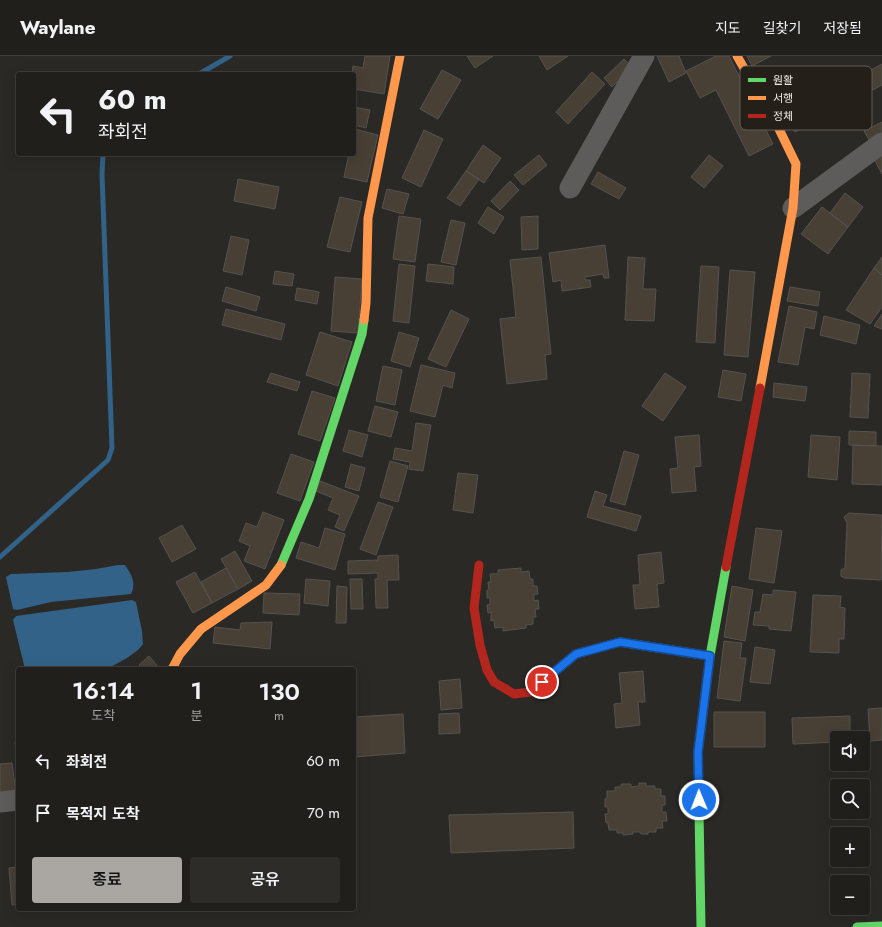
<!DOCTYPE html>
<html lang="ko">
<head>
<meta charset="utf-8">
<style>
	:root { --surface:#201f1c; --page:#2d2c29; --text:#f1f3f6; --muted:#a2a2a3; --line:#3d3d3b; --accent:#aaa7a2 }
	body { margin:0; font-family:Jost,"Noto Sans KR",sans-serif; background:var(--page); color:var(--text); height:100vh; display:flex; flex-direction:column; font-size:15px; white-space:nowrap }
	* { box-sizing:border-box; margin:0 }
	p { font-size:13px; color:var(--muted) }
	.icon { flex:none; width:22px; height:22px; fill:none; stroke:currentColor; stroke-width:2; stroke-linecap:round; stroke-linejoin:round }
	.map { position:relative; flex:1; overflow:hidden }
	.sheet { position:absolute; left:16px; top:611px; width:340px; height:244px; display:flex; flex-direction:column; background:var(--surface); border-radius:4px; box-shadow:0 4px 16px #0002,0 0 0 1px var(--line) }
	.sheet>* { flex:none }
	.hud { position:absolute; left:16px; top:16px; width:340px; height:84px; border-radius:4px; box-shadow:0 4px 16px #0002,0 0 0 1px var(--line); background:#201f1c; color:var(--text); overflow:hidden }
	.buttons { position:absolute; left:830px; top:675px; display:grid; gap:8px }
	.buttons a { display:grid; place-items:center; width:40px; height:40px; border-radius:4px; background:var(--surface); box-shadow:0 4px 16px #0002,0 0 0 1px var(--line); font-size:20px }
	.pin { position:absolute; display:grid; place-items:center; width:34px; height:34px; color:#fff; margin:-17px; border:2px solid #fff; border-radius:50%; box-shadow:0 1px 4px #0007 }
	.me { position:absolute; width:44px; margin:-22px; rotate:359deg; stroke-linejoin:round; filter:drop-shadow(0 0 3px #0008) }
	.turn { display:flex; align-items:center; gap:14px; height:84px; padding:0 16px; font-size:18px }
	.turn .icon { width:52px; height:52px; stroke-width:2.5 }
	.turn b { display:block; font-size:28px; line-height:34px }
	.eta { display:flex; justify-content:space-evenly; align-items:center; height:68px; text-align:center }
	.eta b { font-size:24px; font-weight:600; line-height:28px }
	.button { display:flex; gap:8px; margin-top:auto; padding:8px 16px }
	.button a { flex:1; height:46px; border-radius:4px; background:var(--accent); color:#111; font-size:16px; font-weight:600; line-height:46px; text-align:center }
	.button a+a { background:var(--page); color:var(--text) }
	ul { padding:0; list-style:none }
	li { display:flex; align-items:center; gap:12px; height:52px; padding:0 16px }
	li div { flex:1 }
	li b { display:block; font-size:15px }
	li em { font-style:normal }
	header { display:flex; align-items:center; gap:24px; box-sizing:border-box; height:56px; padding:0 20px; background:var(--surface); border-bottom:1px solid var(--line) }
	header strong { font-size:19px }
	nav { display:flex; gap:22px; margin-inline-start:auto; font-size:14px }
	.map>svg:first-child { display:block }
	.water { fill:#326287 }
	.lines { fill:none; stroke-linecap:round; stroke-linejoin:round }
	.stream { stroke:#326287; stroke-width:5 }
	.building { fill:#483f35; stroke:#555250 }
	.street { stroke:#5e5c5b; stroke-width:21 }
	.fast { stroke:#63d668; stroke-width:9 }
	.slow { stroke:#ff974d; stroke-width:9 }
	.jam { stroke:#b3261e; stroke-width:9 }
	.route-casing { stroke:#114b97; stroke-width:10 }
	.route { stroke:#1a73e8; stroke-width:7 }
	.key { fill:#242019; stroke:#615d56; stroke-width:1 }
	.key-label { font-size:11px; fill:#eeebe6 }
</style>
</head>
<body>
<header>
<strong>Waylane</strong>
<nav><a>지도</a><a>길찾기</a><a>저장됨</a></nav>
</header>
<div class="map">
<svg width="882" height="871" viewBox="0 0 882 871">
	<rect width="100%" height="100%" fill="#2b2925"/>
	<path class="water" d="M118,509H125C131,518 137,527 131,538L51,546L17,554L13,553L6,521L11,518L68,516L96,513Z
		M132,544L136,546L142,575L143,588L138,594L127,602L107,613H25L13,564L16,560Z"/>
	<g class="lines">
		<path class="stream" d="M199,18L230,0
			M0,501L108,404L112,392L102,118L103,98"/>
	</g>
	<path class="building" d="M365,0H390L384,38L354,33V18H352L353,10L363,12Z
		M467,0H493L475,12Z
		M539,0H568L547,14Z
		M657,0H679L686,17L669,26Z
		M716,0H729L773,88L749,100L716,34L700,42L686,15Z
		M747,0H771L752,10Z
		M624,3L632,11L612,31L604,22Z
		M882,8V29L795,76L787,60Z
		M442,14L461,24L438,63L420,53Z
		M592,16L605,28L568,68L556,56Z
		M354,51L370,54L366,72L354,69Z
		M882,66V77L869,84L864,75Z
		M355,73L378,79L367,126L344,121L349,98H354Z
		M424,74L443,83L421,131L402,122Z
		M483,89L501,102L484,127L466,115Z
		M882,96V118L873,101Z
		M539,99L547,109L523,129L514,119Z
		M709,99L723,110L704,132L691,121Z
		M466,115L479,123L460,150L447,142Z
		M598,116L626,132L619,143L591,128Z
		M238,123L279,131L275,153L234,145Z
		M510,125L519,134L500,154L491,145Z
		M387,133L409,138L403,158L382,152Z
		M845,137L863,151L848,171L830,157Z
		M340,141L362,146L350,196L327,191Z
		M488,151L504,161L494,178L478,167Z
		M822,151L848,171L828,198L801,178Z
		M399,160L421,163L415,206L393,203Z
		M538,160V193L522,194L521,161Z
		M451,164L465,167L456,209L441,206Z
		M231,180L249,184L242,219L223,215Z
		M605,189L609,222H604L603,218L585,221V224H590L591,231L562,235L561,224L553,226L549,197Z
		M541,201L551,298L545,299L547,323L507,328L500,263L516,261L510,204Z
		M628,201L645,202L643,233H656L654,265L625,264Z
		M882,201V219L874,212Z
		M399,208L415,210L409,267L393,265Z
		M428,208L454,211L453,228L426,225Z
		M701,210L719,211L715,287L696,286Z
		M874,212L882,219V251L870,268L846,254Z
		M730,214L755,216L748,301L724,299Z
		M275,215L294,218L292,230L273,228Z
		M335,221L362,223L358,277L331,275Z
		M226,231L260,241L256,255L222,245Z
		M790,231L820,236L818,250L787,245Z
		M297,232L319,236L317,248L295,244Z
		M789,250L817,256L814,273L805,271L798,309L778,306Z
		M226,253L285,268L281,284L222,269Z
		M451,254L469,263L446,311L428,303Z
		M882,258V273L874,270Z
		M824,260L860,269L856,288L820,279Z
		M320,276L352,286L338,330L306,319Z
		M399,276L419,282L410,311L391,305Z
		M421,309L455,317L452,332L443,329L435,361L410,355Z
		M383,310L402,314L395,349L376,345Z
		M723,314L746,318L741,345L718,341Z
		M271,317L300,326L297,335L267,326Z
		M665,317L686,331L663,365L642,350Z
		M852,317L870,318L868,362L850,361Z
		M774,327L807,331L805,345L773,341Z
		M312,335L335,342L320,385L298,378Z
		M375,350L398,356L391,381L368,375Z
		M416,367L431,369L423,415L409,413L410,406L393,403L395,392L412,395Z
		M349,374L368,379L362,401L343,395Z
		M849,375L876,376V390L849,389Z
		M699,379L701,410L694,411L696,435L672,437L670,413L678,412L675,381Z
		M811,379L840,381L837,424L808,421Z
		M853,389L882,390V429L852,428Z
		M624,395L639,399L625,449L610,445Z
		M291,398L314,406L300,445L277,437Z
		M390,405L408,410L398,446L380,441Z
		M351,408L365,412L359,435L345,431Z
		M458,417L478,419L473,457L453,454Z
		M320,425L359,440L344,475L335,471L340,459L328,454L333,442L316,435Z
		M595,435L607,439L603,450L641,460L636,475L587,461Z
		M378,446L393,451L376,499L360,493Z
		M263,456L284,464L265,513L244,505L250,490L239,485L246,467L257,471Z
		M849,457L882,459L881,524L844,522L841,520V514L845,512L847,467L844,461Z
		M182,469L196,493L172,506L159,482Z
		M325,472L345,478L335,514L296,502L301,486L319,492Z
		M756,472L782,475L774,527L749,523Z
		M235,495L252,525L238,533L221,503Z
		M661,496L664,527L657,528L659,551L635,553L633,529H640L638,499Z
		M398,499L399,524H387L388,552H376L375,523H378V517L348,518V505L378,504V500Z
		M226,512L238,533L212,547L201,526Z
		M521,512V516L529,515L530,523H533V530H537L538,538H534V545L538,544L539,553H535L536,561H533V568L526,569V572L503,575V571L495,572L494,564L491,565V556L488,557L487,549L490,548V542H487V534H489L488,526H491L490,518H498V514Z
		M195,516L212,547L193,557L176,526Z
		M306,523L330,525L328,550L304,547Z
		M350,523H362L363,553H351Z
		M337,530L347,531L346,567H336Z
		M732,530L753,534L745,585L724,581Z
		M773,534L796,536L791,575L769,573V570L753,569L755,556H760L763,538L773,539Z
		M264,537L300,538L299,559L263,557Z
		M813,539L841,540L840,551L845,552L844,583H839V597L810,596Z
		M272,566L270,593L213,587L215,571L240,574L241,567Z
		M724,585L742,587L740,602H746L740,645L717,642Z
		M755,591L775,594L770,628L750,626Z
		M149,600L160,613H143L139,609Z
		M643,615L645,646H638L640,669L616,672L614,648L622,647L619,617Z
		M460,623L462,652L441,654L439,625Z
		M882,652V684L870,685L868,653Z
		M714,656H765V691H714Z
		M459,657L460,677L439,678V658Z
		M403,658L405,697L354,701V661Z
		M850,660V682H837V686L793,688L792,662Z
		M15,686H18V712Z
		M12,707L16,736L0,738V708Z
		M639,727H646V730H655V733H661V740H665V749H662V756H666L667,765H662L663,772H656V776H648V778H641L640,776H633V778L623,779V777H617V774H609L608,767H606L605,758H608V751H605V743L607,742V735H615V731H621V728H631V731L639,730Z
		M573,756L574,792L451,797L449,759Z
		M18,811V848L12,849L9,812Z"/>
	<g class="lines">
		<path class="street" d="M570,132L644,0
			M793,152L882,87
			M0,746L18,744"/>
		<path class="fast" d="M281,509L309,443L362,278L364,264
			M701,871L698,696L710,600L726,511
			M857,871L882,870"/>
		<path class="slow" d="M737,0L779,73L796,108L793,152L760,332
			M364,264L366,247L368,162L400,0
			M172,613L180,598L201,573L266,529L281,509
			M540,628L576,598L620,586L710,600"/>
		<path class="jam" d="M479,509L474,552L480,589L487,614L494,626L514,638L531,636L540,628
			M726,511L760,332"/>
	</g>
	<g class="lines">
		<g class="route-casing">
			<path id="route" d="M542,626L576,598L620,586L710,600L698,696L699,744"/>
		</g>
		<use href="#route" class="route"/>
	</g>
	<rect x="740" y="10" width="132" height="64" rx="6" class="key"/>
	<rect x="748" y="22" width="18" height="4" fill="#63d668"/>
	<rect x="748" y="40" width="18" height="4" fill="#ff974d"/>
	<rect x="748" y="58" width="18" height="4" fill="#b3261e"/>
	<g class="key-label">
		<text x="773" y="28">원활</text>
		<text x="773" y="46">서행</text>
		<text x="773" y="64">정체</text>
	</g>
</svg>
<div class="buttons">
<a><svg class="icon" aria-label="sound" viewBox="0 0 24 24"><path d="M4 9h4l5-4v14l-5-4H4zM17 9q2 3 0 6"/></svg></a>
<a><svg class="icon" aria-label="search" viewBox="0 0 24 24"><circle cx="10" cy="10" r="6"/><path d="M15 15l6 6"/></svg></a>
<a>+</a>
<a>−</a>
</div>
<div class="pin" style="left:542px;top:626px;background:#d93025"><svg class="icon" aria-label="arrive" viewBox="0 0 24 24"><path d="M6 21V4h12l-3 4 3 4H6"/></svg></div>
<svg class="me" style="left:699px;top:744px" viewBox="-20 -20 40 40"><circle r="17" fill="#1a73e8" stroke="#fff" stroke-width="3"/><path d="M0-11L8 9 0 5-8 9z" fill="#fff"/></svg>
<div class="hud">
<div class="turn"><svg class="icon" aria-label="left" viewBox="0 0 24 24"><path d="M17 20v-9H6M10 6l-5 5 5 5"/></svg><div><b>60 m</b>좌회전</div></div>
</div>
<section class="sheet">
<div class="eta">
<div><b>16:14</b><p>도착</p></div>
<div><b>1</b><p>분</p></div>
<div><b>130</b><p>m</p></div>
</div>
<ul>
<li><svg class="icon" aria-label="left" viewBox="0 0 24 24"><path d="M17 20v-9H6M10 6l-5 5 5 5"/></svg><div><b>좌회전</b></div><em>60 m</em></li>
<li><svg class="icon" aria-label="arrive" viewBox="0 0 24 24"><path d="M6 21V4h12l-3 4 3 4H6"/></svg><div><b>목적지 도착</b></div><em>70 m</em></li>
</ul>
<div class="button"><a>종료</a><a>공유</a></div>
</section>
</div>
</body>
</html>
